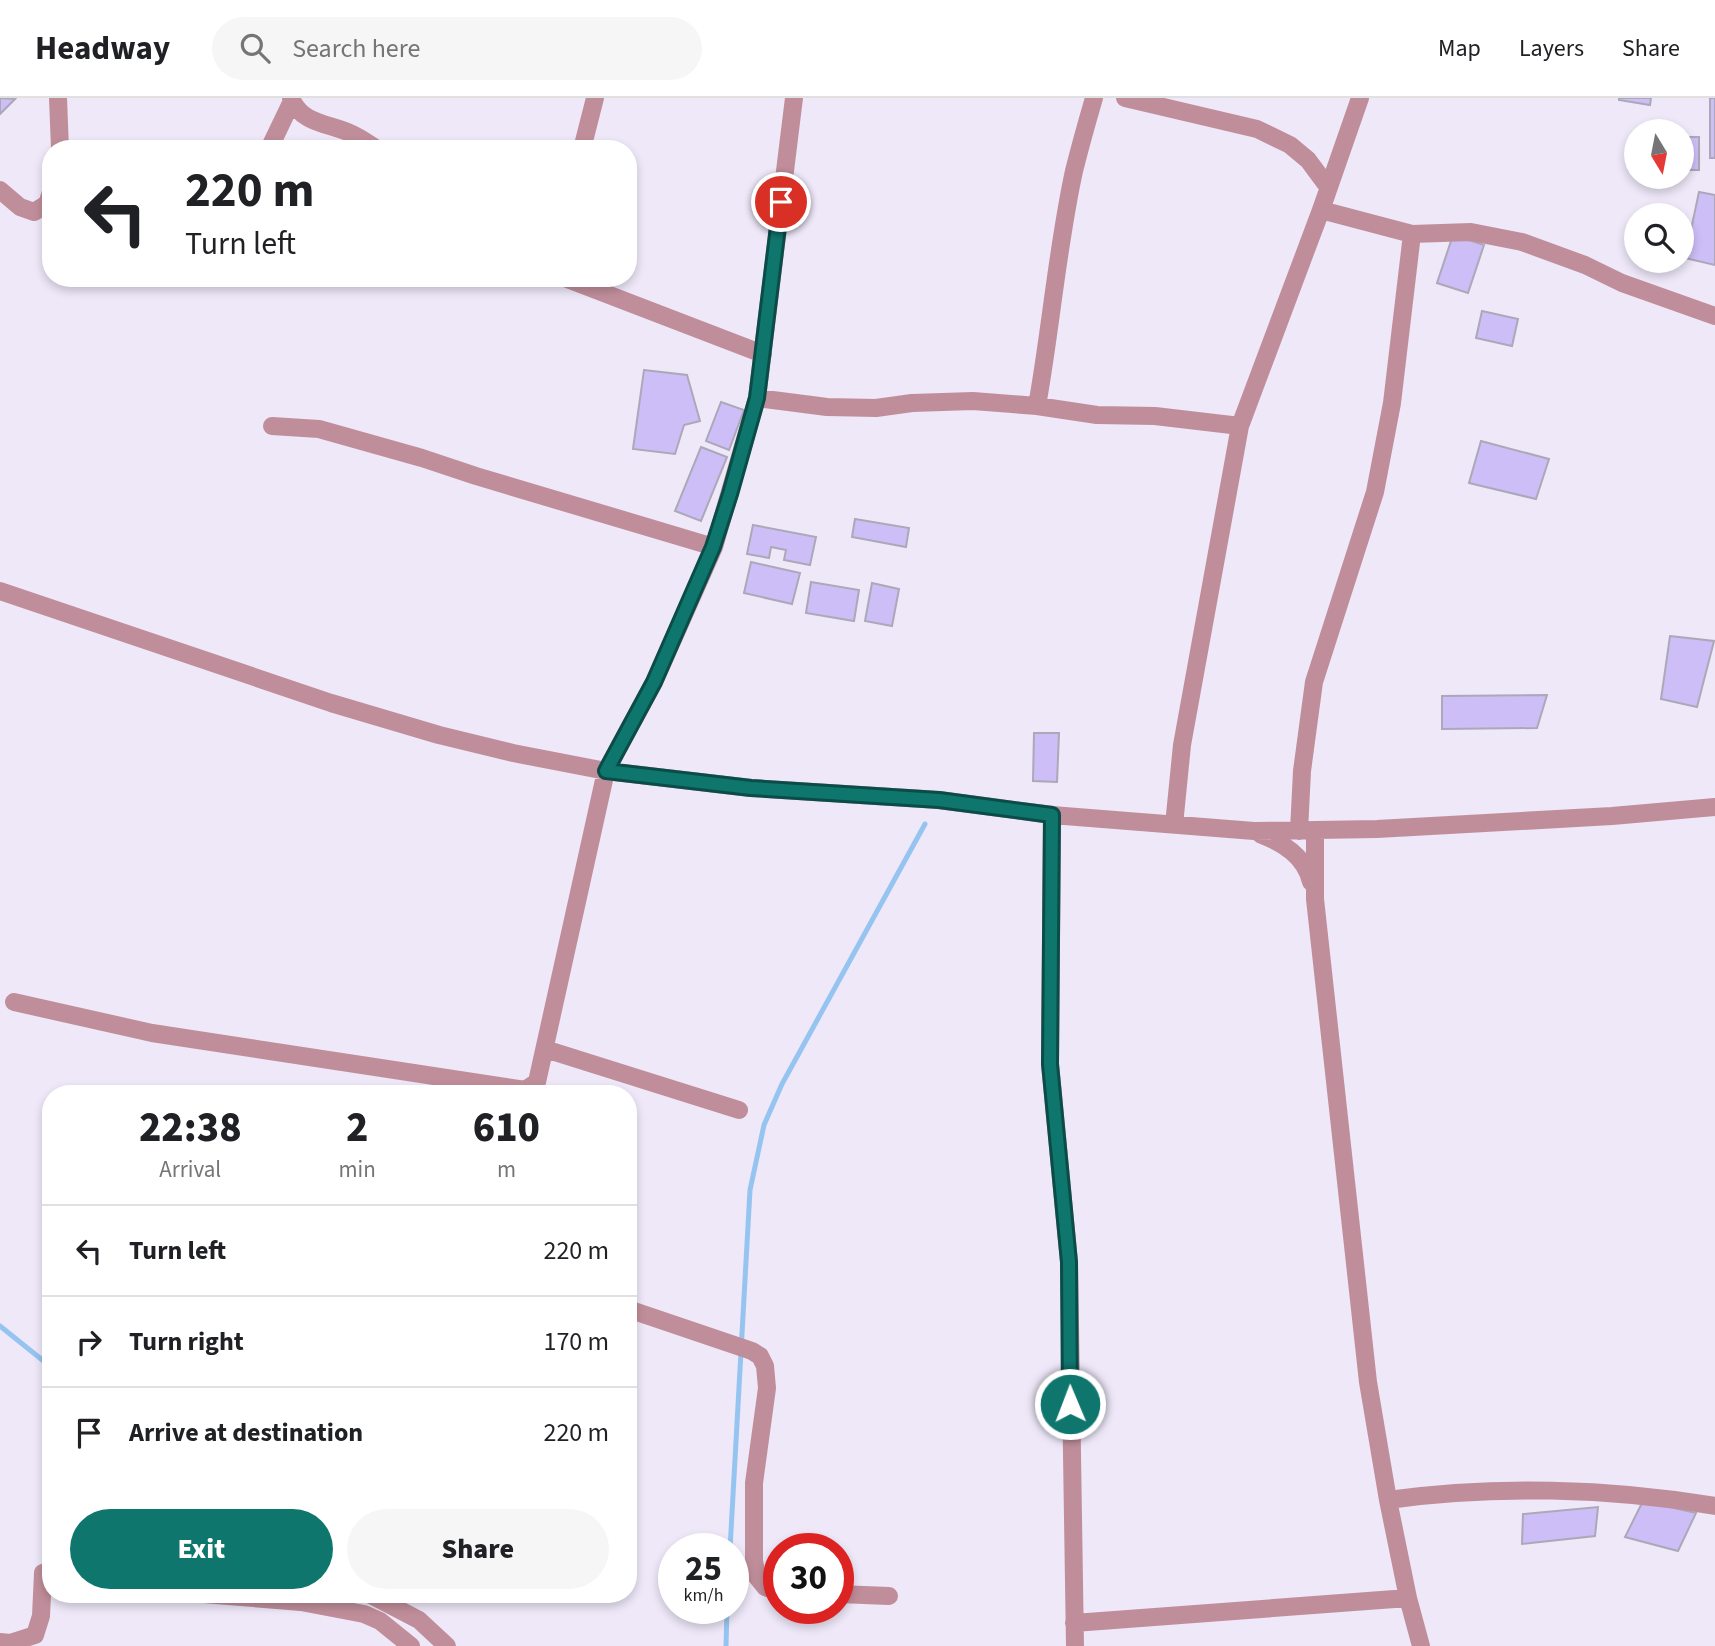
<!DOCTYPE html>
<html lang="en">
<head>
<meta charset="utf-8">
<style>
	:root { --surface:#fff; --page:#f6f6f6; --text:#202124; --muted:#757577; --line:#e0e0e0; --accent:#0f766e }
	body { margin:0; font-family:"Source Sans 3",sans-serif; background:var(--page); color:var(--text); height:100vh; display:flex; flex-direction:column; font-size:26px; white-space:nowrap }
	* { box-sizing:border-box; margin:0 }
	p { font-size:23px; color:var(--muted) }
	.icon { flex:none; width:38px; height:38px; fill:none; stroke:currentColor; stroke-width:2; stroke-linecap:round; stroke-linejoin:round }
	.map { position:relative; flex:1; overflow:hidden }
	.sheet { position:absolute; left:42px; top:987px; width:595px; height:518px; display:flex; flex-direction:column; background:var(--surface); border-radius:28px; box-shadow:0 4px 10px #0003 }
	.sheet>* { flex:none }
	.banner { position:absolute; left:42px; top:42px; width:595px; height:147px; border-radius:28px; box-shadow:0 4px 10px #0003; background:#fff; color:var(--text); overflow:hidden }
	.needle { width:46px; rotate:170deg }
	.buttons { position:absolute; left:1624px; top:21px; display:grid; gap:14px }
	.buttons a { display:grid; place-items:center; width:70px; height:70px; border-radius:50%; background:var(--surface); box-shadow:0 4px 10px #0003; font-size:35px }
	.speed { position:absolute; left:658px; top:1435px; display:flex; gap:14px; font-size:35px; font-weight:700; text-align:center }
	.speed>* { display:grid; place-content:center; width:91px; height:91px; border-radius:50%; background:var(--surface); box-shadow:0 4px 10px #0003; line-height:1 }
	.speed small { font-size:18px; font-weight:400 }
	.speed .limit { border:10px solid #d22; background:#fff; color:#111 }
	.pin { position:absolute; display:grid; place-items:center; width:60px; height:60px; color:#fff; margin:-30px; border:4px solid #fff; border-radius:50%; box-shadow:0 2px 7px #0007 }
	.me { position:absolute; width:77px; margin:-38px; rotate:359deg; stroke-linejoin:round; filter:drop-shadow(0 0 5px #0008) }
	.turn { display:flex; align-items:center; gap:24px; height:147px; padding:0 28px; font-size:32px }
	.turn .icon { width:91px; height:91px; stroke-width:2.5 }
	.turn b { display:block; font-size:49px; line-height:60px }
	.eta { display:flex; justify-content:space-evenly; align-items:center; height:119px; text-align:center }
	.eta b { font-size:42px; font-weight:800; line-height:49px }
	.cta { display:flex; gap:14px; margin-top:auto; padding:14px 28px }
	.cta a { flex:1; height:80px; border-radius:42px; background:var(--accent); color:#fff; font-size:28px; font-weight:800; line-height:80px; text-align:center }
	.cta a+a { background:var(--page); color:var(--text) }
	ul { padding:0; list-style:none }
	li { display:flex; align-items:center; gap:21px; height:91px; padding:0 28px; border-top:2px solid var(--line) }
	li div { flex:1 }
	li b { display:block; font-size:26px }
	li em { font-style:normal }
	header { display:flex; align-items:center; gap:42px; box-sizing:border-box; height:98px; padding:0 35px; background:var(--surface); border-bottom:2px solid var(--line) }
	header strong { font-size:33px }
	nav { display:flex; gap:38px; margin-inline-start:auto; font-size:24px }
	.search { width:490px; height:63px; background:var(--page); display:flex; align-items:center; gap:18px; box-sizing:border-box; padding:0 24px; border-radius:38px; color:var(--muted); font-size:26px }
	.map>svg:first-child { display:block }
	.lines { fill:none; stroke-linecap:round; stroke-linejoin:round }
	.stream { stroke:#96c4f0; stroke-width:5 }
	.building { fill:#cebef7; stroke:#aca8b8; stroke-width:2 }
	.minor { stroke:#c08e9b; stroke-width:18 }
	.route-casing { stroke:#0a4d48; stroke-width:18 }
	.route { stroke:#0f766e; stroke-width:12 }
</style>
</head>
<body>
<header>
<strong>Headway</strong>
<div class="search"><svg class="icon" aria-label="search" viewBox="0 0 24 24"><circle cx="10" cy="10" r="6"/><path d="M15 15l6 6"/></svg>Search here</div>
<nav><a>Map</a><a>Layers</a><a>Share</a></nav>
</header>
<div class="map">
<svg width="1715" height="1548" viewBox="0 0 1715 1548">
	<rect width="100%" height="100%" fill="#eee8f9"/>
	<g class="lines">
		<path class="stream" d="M0,1228L51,1269
			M730,1451L750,1092L764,1027L782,986L925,726
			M334,1496L347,1507
			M726,1548L727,1510"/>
	</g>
	<path class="building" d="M0,0L15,1L0,16Z
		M1619,0H1651L1650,7L1619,2Z
		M1710,0H1715V60H1710Z
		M1682,39H1699V72H1682Z
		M1699,94L1715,97V167L1685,160Z
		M1453,137L1484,147L1468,195L1437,185Z
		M1482,213L1518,221L1512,248L1476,240Z
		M644,272L687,277L700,323L684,327L675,356L633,351Z
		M721,304L744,312L729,352L706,343Z
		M1481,343L1549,361L1536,401L1469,385Z
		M701,349L727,359L701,423L675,413Z
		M855,421L909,430L906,449L852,439Z
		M753,427L816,439L810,467L784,462L786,452L771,449L769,460L747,456Z
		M751,464L800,475L792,506L744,495Z
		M811,484L859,492L854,523L806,515Z
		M872,485L899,491L892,528L865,523Z
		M1670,538L1714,543L1697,609L1661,601Z
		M1547,597L1537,630L1442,631V598Z
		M1034,635H1059L1057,684L1033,683Z
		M1643,1403L1696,1415L1678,1453L1625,1439Z
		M1598,1409L1595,1438L1522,1446L1523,1416Z"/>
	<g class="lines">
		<path class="minor" d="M58,0L60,51
			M291,0C302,27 330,25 352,36C361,40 369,46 377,51
			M1125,0L1257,31L1290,47L1308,62L1328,89
			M269,51L292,3
			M582,51L595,0
			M0,92L20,109L34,114L47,106L51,94
			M1321,112L1412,136L1471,134L1522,144L1585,167L1622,185L1715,218
			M565,180L763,256
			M757,300L827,309L876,310L912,305L973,303L1037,308L1097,317L1155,318L1240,328
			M1037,308C1051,230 1057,151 1074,73C1080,49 1087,24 1094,0
			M272,328L319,331L422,360L476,378L714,449
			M0,493L331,605L439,637L513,655L606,673L751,690L939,702L1052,717L1254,733L1377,731L1612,718L1715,709
			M1052,717L1050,966L1069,1164L1075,1548
			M1174,727L1182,647L1240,328L1321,112L1360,0
			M1299,733L1302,673L1314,584L1375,394L1392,305L1412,136
			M1315,733V801L1368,1284L1388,1402L1408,1500L1421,1548
			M1260,736C1283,745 1305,758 1311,784
			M14,904L152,935L525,992L537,984L606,673L654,584L714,449L757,300L794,0
			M545,951L739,1012
			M628,1211L752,1253L760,1258L765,1268L767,1290L754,1385V1463L757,1479L765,1489L779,1494
			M1388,1402C1492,1387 1611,1390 1715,1408
			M203,1496L301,1504L364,1516L380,1523L411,1548
			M369,1496L419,1522L447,1548
			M838,1496L889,1498
			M1074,1525L1408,1500
			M0,1544L10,1545L35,1537L41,1518L43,1475L51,1472"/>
	</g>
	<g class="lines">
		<g class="route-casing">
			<path id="route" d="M781,104L757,300L730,396L713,449L654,584L606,673L751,690L939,702L1052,717L1050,966L1069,1164L1070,1306"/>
		</g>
		<use href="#route" class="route"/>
	</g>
</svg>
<div class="buttons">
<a><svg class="needle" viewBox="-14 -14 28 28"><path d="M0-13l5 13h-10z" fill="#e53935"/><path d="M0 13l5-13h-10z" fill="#757577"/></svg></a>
<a><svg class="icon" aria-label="search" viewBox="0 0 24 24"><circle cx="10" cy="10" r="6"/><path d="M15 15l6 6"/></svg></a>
</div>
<div class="speed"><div>25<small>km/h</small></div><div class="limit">30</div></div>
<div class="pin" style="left:781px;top:104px;background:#d93025"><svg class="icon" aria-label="arrive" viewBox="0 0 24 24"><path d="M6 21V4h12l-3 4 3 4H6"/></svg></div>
<svg class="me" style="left:1070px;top:1306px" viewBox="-20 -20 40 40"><circle r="17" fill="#0f766e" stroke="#fff" stroke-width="3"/><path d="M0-11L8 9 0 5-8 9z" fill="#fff"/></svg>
<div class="banner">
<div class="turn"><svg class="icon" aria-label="left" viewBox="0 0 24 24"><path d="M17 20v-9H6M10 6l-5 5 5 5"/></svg><div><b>220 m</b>Turn left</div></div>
</div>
<section class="sheet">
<div class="eta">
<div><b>22:38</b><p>Arrival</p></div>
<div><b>2</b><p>min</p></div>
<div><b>610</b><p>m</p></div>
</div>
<ul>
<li><svg class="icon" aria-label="left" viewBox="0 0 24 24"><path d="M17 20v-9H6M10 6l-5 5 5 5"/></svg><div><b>Turn left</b></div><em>220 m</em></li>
<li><svg class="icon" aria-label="right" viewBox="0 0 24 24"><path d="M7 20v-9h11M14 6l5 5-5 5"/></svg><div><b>Turn right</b></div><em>170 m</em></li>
<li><svg class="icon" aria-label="arrive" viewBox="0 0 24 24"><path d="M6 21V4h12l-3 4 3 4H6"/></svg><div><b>Arrive at destination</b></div><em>220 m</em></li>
</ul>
<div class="cta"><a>Exit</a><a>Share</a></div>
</section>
</div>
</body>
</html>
